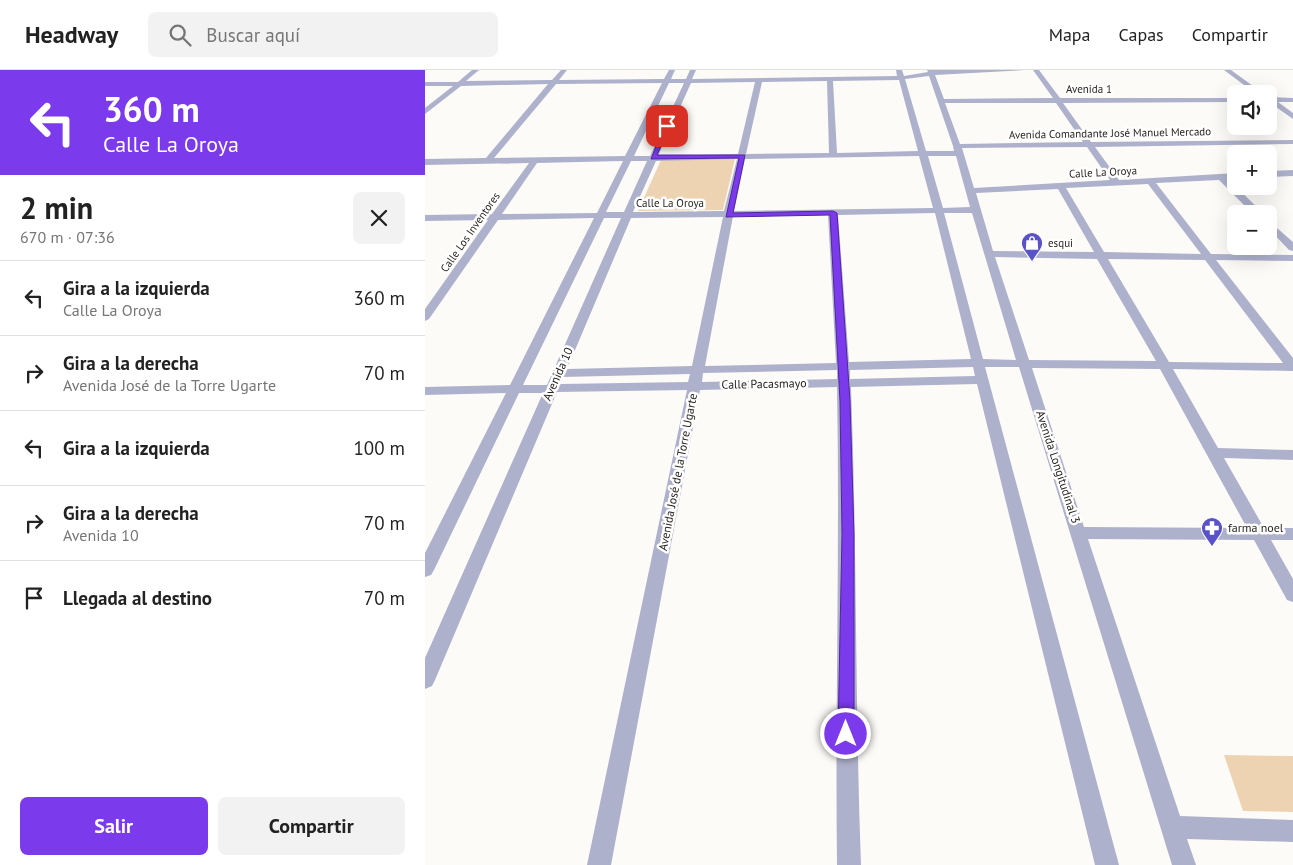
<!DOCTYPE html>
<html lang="es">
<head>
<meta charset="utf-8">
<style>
	:root { --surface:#fff; --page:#f2f2f2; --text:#222; --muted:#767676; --line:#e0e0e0; --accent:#7c3aed }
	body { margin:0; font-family:"PT Sans",sans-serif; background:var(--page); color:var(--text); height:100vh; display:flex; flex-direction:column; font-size:19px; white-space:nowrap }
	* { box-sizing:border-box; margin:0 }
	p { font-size:16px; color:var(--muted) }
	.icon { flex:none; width:28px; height:28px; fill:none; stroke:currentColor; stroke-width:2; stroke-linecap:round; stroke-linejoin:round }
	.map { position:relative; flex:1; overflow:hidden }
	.panel { display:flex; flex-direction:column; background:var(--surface); width:425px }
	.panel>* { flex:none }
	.banner { background:#7c3aed; color:#fff; overflow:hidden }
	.fabs { position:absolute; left:802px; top:15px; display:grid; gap:10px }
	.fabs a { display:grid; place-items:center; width:50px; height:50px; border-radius:8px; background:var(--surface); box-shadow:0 5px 20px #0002; font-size:25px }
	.pin { position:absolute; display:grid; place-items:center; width:42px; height:42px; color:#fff; margin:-21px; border-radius:10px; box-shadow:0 2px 8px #0006 }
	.me { position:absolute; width:55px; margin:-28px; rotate:0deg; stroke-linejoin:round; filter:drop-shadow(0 0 4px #0008) }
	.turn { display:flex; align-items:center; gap:18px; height:105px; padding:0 20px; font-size:22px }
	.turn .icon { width:65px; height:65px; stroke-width:2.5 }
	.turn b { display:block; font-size:35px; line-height:42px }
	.round { display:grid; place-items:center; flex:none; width:52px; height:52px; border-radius:8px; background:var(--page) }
	.head { display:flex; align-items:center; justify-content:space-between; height:85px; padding:0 20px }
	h1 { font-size:30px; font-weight:800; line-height:38px }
	.primary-button { display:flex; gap:10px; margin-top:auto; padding:10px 20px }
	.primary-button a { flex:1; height:58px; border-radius:8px; background:var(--accent); color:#fff; font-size:20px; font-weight:800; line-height:58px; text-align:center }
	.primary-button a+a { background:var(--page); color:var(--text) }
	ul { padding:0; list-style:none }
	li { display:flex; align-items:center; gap:15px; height:75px; padding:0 20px; border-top:1px solid var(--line) }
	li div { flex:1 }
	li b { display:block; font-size:19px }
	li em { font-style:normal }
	header { display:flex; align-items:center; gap:30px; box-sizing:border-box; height:70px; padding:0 25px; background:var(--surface); border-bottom:1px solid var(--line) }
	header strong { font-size:24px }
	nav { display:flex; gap:28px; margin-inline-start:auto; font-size:18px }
	.search { width:350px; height:45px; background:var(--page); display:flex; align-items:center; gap:12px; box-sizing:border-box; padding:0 18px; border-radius:8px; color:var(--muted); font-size:19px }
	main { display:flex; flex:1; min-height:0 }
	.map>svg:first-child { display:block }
	.green { fill:#eed3b3 }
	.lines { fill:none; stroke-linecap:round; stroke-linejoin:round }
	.minor { fill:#aeb1cc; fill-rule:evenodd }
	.route { fill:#7c3aed; stroke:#51269a }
	.labels { text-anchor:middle; stroke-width:5; stroke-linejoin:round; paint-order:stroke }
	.far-street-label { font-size:11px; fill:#29241f; stroke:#fff }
	.far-poi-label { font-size:11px; fill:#29241f; stroke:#fff; text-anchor:start }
	.street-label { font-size:12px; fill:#29241f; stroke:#fff }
	.poi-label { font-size:12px; fill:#29241f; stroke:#fff; text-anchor:start }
</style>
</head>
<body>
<header>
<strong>Headway</strong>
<div class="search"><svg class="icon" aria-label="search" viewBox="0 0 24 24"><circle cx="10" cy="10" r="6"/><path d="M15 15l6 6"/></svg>Buscar aquí</div>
<nav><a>Mapa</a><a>Capas</a><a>Compartir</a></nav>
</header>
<main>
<section class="panel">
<div class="banner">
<div class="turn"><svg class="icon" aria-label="left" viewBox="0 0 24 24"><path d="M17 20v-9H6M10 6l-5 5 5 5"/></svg><div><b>360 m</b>Calle La Oroya</div></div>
</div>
<div class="head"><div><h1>2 min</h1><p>670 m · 07:36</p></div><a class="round"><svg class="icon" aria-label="close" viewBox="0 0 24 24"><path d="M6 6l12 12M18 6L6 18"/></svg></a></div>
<ul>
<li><svg class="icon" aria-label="left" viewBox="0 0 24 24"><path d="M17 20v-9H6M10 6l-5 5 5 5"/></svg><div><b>Gira a la izquierda</b><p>Calle La Oroya</p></div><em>360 m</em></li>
<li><svg class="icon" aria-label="right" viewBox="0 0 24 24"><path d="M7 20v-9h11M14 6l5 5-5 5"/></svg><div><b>Gira a la derecha</b><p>Avenida José de la Torre Ugarte</p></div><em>70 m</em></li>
<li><svg class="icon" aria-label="left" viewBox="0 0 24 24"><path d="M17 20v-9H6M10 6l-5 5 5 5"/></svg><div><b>Gira a la izquierda</b></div><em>100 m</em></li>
<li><svg class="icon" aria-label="right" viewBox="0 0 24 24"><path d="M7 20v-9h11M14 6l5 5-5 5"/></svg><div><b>Gira a la derecha</b><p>Avenida 10</p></div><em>70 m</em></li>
<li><svg class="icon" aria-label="arrive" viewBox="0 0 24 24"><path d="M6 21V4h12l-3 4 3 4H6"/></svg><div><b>Llegada al destino</b></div><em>70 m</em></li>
</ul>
<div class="primary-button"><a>Salir</a><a>Compartir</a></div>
</section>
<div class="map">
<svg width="868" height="795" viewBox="0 0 868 795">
	<rect width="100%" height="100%" fill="#fdfbf8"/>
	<path class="green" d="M310,89L298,140L213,141L236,90Z
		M799,685L868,686V742L818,741Z"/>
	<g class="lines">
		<path class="minor" d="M47,0H54L41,11L127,10L136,0H142L134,10L239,9L244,0H250L246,9H261L265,0H271L267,9L472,6L471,0H477L479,6L503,2L502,0H600L510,5L519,29L628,28L608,0H614L635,28H811V32L638,33L666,72L868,70V74L670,77L694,110L811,103V109H803L839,144H828L794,110L731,113L786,184L868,185V191L791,190L868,288V301L748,299L793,378L868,380V390L799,388L839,458H868V470H846L868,509V532L862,530L829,470L663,469L755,746L868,750V772L762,769L771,795H747L594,297H560L694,795H670L552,314L426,317C432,476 430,635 436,795H412C410,636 415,476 412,317L275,320L186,795H162L262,320L132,322L10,610L7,616L0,619V588L118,323H94L9,500L6,505L0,507V483L81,323L0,325V317L85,315L169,148L73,150L4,249L0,251V239L63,150L0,151V145L67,144L104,93L0,95V89L61,88L123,14L36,16L0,44V38L28,16H0V12H33ZM504,6L528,76L529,81H501L480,9ZM474,10L493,81L412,83L408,11ZM402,11L404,83L321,84L337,12ZM330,12L313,84L233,86L266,13ZM237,13L200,86L69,88L131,14ZM244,13H259L225,86H209ZM520,33H631L658,72L535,74ZM662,77L685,110L549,118L537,78ZM494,86L508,138L309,141L320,89ZM503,86H531L545,137L518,138ZM312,89L299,141L208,142L231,91ZM198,91L172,143L77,144L112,93ZM206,91H222L199,142H181ZM723,114L776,184L679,182L641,118ZM633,119L669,182L568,181L551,123ZM510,143L546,289L424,292L413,145ZM519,143H547L591,290L558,289ZM403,145L411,293L280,296L308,146ZM298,147L267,296L142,299L206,148ZM179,148H196L122,315H98ZM570,187L672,189L731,291L604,290ZM683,189L780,190L858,293L744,292ZM548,297L550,306L425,309V300ZM607,298L735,299L822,458L659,457ZM412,300V309L277,312L278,303ZM265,304L263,312L135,314L138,307Z
			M799,0H806L839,24H831Z
			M844,27L868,28V32H853L868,43V49L844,32Z
			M868,100V106L844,107V101Z
			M844,151L868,172V181L864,180L844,159Z"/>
	</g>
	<path class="route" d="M242,55L245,56L232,85H320L308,143L408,141L412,143L425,331L429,464V664L427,669L421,671L415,669L413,664L417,464L415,331L405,145L301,147L314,88L226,89L239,56Z"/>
	<defs>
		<g id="shop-pin" transform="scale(1.125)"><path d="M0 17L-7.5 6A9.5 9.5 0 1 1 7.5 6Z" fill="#5a52c9" stroke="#fff"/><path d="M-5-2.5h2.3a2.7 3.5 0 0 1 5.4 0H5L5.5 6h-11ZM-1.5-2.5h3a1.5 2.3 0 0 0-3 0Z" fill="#fff"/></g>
		<g id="pharmacy-pin" transform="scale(1.125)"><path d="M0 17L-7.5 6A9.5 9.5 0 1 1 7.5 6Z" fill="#5a52c9" stroke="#fff"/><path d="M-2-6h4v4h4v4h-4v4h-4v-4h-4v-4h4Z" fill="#fff"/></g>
	</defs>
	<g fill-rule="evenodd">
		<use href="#shop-pin" x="607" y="173"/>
		<use href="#pharmacy-pin" x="787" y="458"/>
	</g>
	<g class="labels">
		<g class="far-street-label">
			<text x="664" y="23">Avenida 1</text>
			<text transform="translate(685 63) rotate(-1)" y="4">Avenida Comandante José Manuel Mercado</text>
			<text transform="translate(678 102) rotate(-3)" y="4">Calle La Oroya</text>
			<text x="245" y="137">Calle La Oroya</text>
			<text transform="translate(45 162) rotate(-55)" y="4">Calle Los Inventores</text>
		</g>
		<g class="far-poi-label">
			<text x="623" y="177">esqui</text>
		</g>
		<g class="street-label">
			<text transform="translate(133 304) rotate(-66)" y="4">Avenida 10</text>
			<text transform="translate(339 314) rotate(-1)" y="4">Calle Pacasmayo</text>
			<text transform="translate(633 397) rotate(72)" y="4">Avenida Longitudinal 3</text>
			<text transform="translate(253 402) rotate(-79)" y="4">Avenida José de la Torre Ugarte</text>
		</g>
		<g class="poi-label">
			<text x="803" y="462">farma noel</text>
		</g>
	</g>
</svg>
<div class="fabs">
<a><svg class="icon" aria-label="sound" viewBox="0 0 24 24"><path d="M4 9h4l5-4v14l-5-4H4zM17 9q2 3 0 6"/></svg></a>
<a>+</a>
<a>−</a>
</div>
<div class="pin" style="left:242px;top:56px;background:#d93025"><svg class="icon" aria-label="arrive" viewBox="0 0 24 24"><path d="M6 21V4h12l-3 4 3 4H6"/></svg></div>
<svg class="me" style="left:421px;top:664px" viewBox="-20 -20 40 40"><circle r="17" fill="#7c3aed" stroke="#fff" stroke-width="3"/><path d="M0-11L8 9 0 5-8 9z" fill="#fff"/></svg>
</div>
</main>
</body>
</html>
